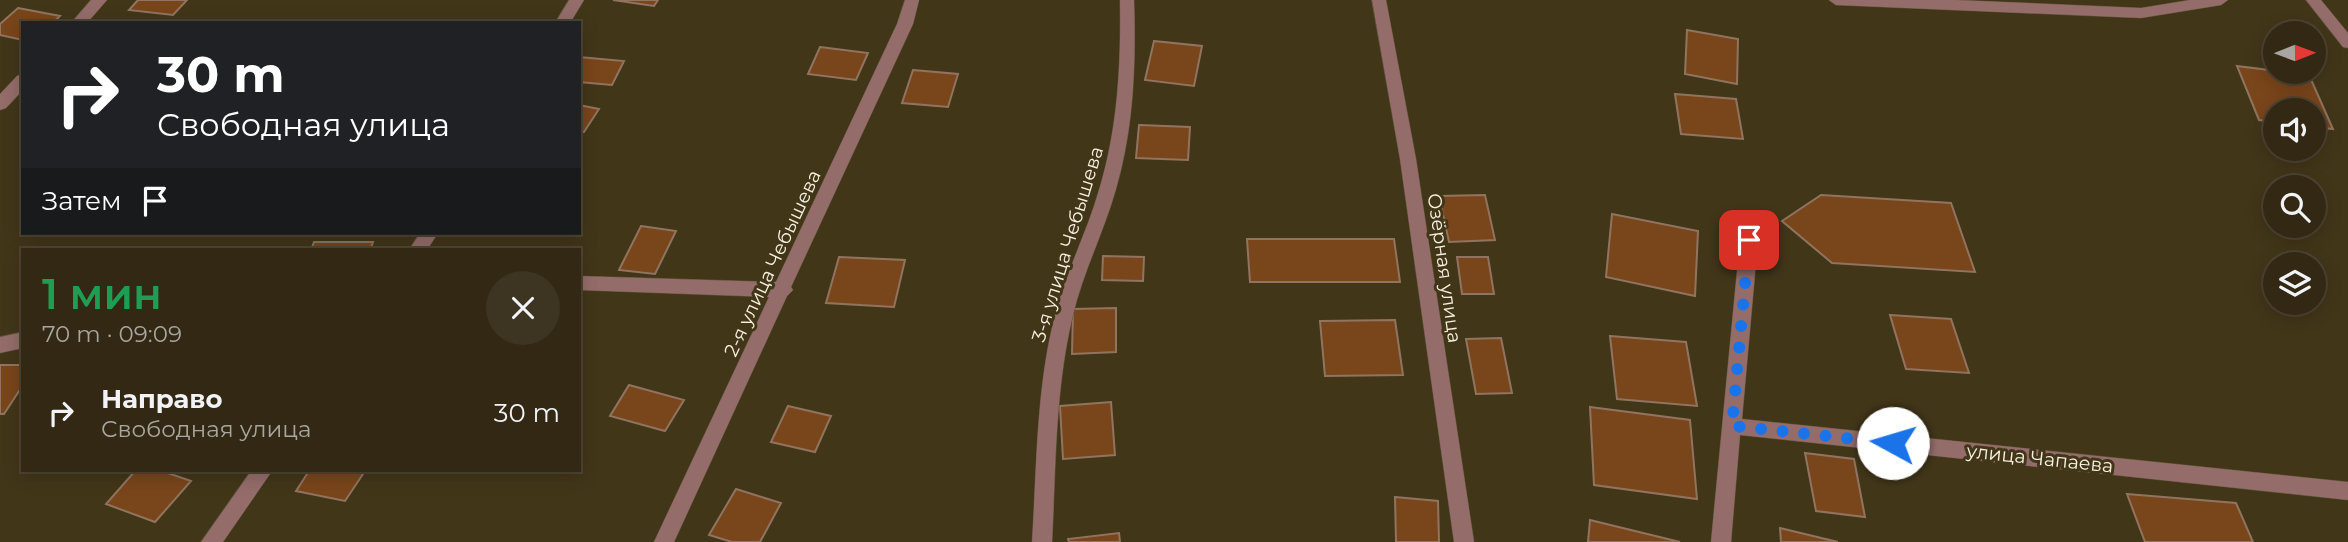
<!DOCTYPE html>
<html lang="ru">
<head>
<meta charset="utf-8">
<style>
	:root { --surface:#322813; --page:#3d3421; --text:#f1f3f6; --muted:#a8a6a0; --line:#4d4433 }
	body { margin:0; font-family:Montserrat,sans-serif; background:var(--page); color:var(--text); height:100vh; display:flex; flex-direction:column; font-size:26px; white-space:nowrap }
	* { box-sizing:border-box; margin:0 }
	p { font-size:23px; color:var(--muted) }
	.icon { flex:none; width:38px; height:38px; fill:none; stroke:currentColor; stroke-width:2; stroke-linecap:round; stroke-linejoin:round }
	.map { position:relative; flex:1; overflow:hidden }
	.details { position:absolute; left:21px; top:248px; width:560px; height:224px; display:flex; flex-direction:column; background:var(--surface); border-radius:0px; box-shadow:0 4px 18px #0003,0 0 0 2px var(--line) }
	.details>* { flex:none }
	.guide { position:absolute; left:21px; top:21px; width:560px; height:214px; border-radius:0px; box-shadow:0 4px 18px #0003,0 0 0 2px var(--line); background:#202124; color:#fff; overflow:hidden }
	.needle { width:46px; rotate:89deg }
	.controls { position:absolute; left:2263px; top:21px; display:grid; gap:14px }
	.controls a { display:grid; place-items:center; width:63px; height:63px; border-radius:50%; background:var(--surface); box-shadow:0 4px 18px #0003,0 0 0 2px var(--line); font-size:35px }
	.pin { position:absolute; display:grid; place-items:center; width:60px; height:60px; color:#fff; margin:-30px; border-radius:14px; box-shadow:0 4px 10px #0006 }
	.me { position:absolute; width:77px; margin:-38px; rotate:276deg; stroke-linejoin:round; filter:drop-shadow(0 0 5px #0008) }
	.turn { display:flex; align-items:center; gap:24px; height:147px; padding:0 21px; font-size:32px }
	.turn .icon { width:91px; height:91px; stroke-width:2.5 }
	.turn b { display:block; font-size:49px; line-height:60px }
	.then { display:flex; align-items:center; height:66px; padding:0 21px; background:#0003; gap:14px; font-size:26px }
	.round { display:grid; place-items:center; flex:none; width:74px; height:74px; border-radius:37px; background:var(--page) }
	.overview { display:flex; align-items:center; justify-content:space-between; height:119px; padding:0 21px }
	h1 { font-size:42px; font-weight:600; line-height:52px; color:#1e9e55 }
	ul { padding:0; list-style:none }
	li { display:flex; align-items:center; gap:21px; height:91px; padding:0 21px }
	li div { flex:1 }
	li b { display:block; font-size:26px }
	li em { font-style:normal }
	.map>svg:first-child { display:block }
	.building { fill:#79451b; stroke:#907460; stroke-width:2 }
	.lines { fill:none; stroke-linecap:round; stroke-linejoin:round }
	.minor-casing { stroke:#5f5439; stroke-width:1 }
	.minor { fill:#946d6a; fill-rule:evenodd }
	.route { stroke:#1a73e8; stroke-width:12; stroke-dasharray:0 21.6 }
	.labels { text-anchor:middle; stroke-width:6; stroke-linejoin:round; paint-order:stroke }
	.street-label { font-size:19px; fill:#f8f1e0; stroke:#423619 }
</style>
</head>
<body>
<div class="map">
<svg width="2348" height="542" viewBox="0 0 2348 542">
	<rect width="100%" height="100%" fill="#423619"/>
	<path class="building" d="M138,0H187L173,15L129,10Z
		M613,0H658L654,6Z
		M18,8L60,16L53,23H23V40L0,35V24Z
		M1687,30L1738,39L1737,84L1685,74Z
		M1154,41L1202,46L1194,86L1145,80Z
		M820,47L868,53L856,80L808,74Z
		M579,57L624,61L612,85L579,82Z
		M2237,66L2309,75L2333,129L2314,127V110H2275V122L2259,120Z
		M913,70L958,74L948,107L902,103Z
		M1675,94L1736,99L1743,139L1681,134Z
		M579,105L599,109L584,132H579Z
		M1139,125L1190,127L1188,160L1136,158Z
		M1485,195L1495,240L1449,242L1439,196Z
		M1821,195L1951,203L1975,272L1832,263L1782,221Z
		M1612,214L1698,231L1695,296L1606,277Z
		M641,226L676,231L655,274L619,270Z
		M1247,239H1394L1400,282H1250Z
		M314,242H373L370,250H311Z
		M1103,256L1144,257L1143,281L1102,280Z
		M839,257L905,260L894,307L826,303Z
		M1457,257H1488L1494,294H1462Z
		M1116,308V352L1072,354L1073,309Z
		M1890,315L1951,319L1969,373L1906,369Z
		M1395,320L1403,375L1325,376L1320,321Z
		M1610,336L1686,342L1697,406L1617,399Z
		M1501,338L1512,393L1476,394L1466,339Z
		M0,365H23V385L4,414H0Z
		M629,385L684,400L665,431L610,416Z
		M1111,402L1115,455L1063,459L1060,406Z
		M788,406L831,416L815,452L771,442Z
		M1590,407L1690,420L1697,499L1594,485Z
		M1805,453L1854,459L1865,517L1816,511Z
		M135,471H162L191,481L155,522L106,504Z
		M309,471H365L345,501L296,491Z
		M736,489L781,503L760,542H732L709,535Z
		M2127,494L2236,503L2253,542H2145Z
		M1395,497L1438,501L1439,542H1396Z
		M1590,520L1680,542H1588Z
		M1780,528L1838,542H1781Z
		M1119,533L1120,542H1069L1068,539Z"/>
	<g class="lines">
		<g class="minor-casing">
			<path id="minor" d="M91,0H107L87,23H71Z
				M569,0H584L570,23H555Z
				M905,0H919L913,24L791,287L793,290L787,296L674,542H654L769,297L579,290V276L776,282L897,24Z
				M1120,0H1134C1136,64 1134,127 1116,189C1104,232 1083,272 1073,315C1055,389 1056,466 1052,542H1032C1037,466 1036,389 1055,315C1066,272 1087,232 1099,190C1118,128 1121,64 1120,0Z
				M1372,0H1386L1416,159L1474,542H1454L1400,159Z
				M1829,0H1956L2141,8L2190,0H2228L2221,5L2141,18L1836,5Z
				M2306,0H2321L2348,33V48L2343,47Z
				M23,74V90L6,108L0,110V94L17,76Z
				M420,233H438L427,250H409Z
				M1749,233L1755,235L1758,240L1742,419L2348,482V500L1740,435L1731,542H1711L1740,240L1743,235Z
				M23,332V348L0,353V337Z
				M251,471H272L223,542H201Z"/>
		</g>
		<use href="#minor" class="minor"/>
	</g>
	<g class="lines">
		<path class="route" d="M1749,240L1732,426L1893,443"/>
	</g>
	<g class="labels">
		<g class="street-label">
			<text transform="translate(1067 244) rotate(-73)" y="7">3-я улица Чебышева</text>
			<text transform="translate(772 263) rotate(-65)" y="7">2-я улица Чебышева</text>
			<text transform="translate(1445 268) rotate(82)" y="7">Озёрная улица</text>
			<text transform="translate(2040 458) rotate(6)" y="7">улица Чапаева</text>
		</g>
	</g>
</svg>
<div class="controls">
<a><svg class="needle" viewBox="-14 -14 28 28"><path d="M0-13l5 13h-10z" fill="#e53935"/><path d="M0 13l5-13h-10z" fill="#a8a6a0"/></svg></a>
<a><svg class="icon" aria-label="sound" viewBox="0 0 24 24"><path d="M4 9h4l5-4v14l-5-4H4zM17 9q2 3 0 6"/></svg></a>
<a><svg class="icon" aria-label="search" viewBox="0 0 24 24"><circle cx="10" cy="10" r="6"/><path d="M15 15l6 6"/></svg></a>
<a><svg class="icon" aria-label="layers" viewBox="0 0 24 24"><path d="M12 4l9 5-9 5-9-5zM3 14l9 5 9-5"/></svg></a>
</div>
<div class="pin" style="left:1749px;top:240px;background:#d93025"><svg class="icon" aria-label="arrive" viewBox="0 0 24 24"><path d="M6 21V4h12l-3 4 3 4H6"/></svg></div>
<svg class="me" style="left:1893px;top:443px" viewBox="-20 -20 40 40"><circle r="19" fill="#fff"/><path d="M0-13L10 11 0 6-10 11z" fill="#1a73e8"/></svg>
<div class="guide">
<div class="turn"><svg class="icon" aria-label="right" viewBox="0 0 24 24"><path d="M7 20v-9h11M14 6l5 5-5 5"/></svg><div><b>30 m</b>Свободная улица</div></div>
<div class="then">Затем<svg class="icon" aria-label="arrive" viewBox="0 0 24 24"><path d="M6 21V4h12l-3 4 3 4H6"/></svg></div>
</div>
<section class="details">
<div class="overview"><div><h1>1 мин</h1><p>70 m · 09:09</p></div><a class="round"><svg class="icon" aria-label="close" viewBox="0 0 24 24"><path d="M6 6l12 12M18 6L6 18"/></svg></a></div>
<ul>
<li><svg class="icon" aria-label="right" viewBox="0 0 24 24"><path d="M7 20v-9h11M14 6l5 5-5 5"/></svg><div><b>Направо</b><p>Свободная улица</p></div><em>30 m</em></li>
</ul>
</section>
</div>
</body>
</html>
